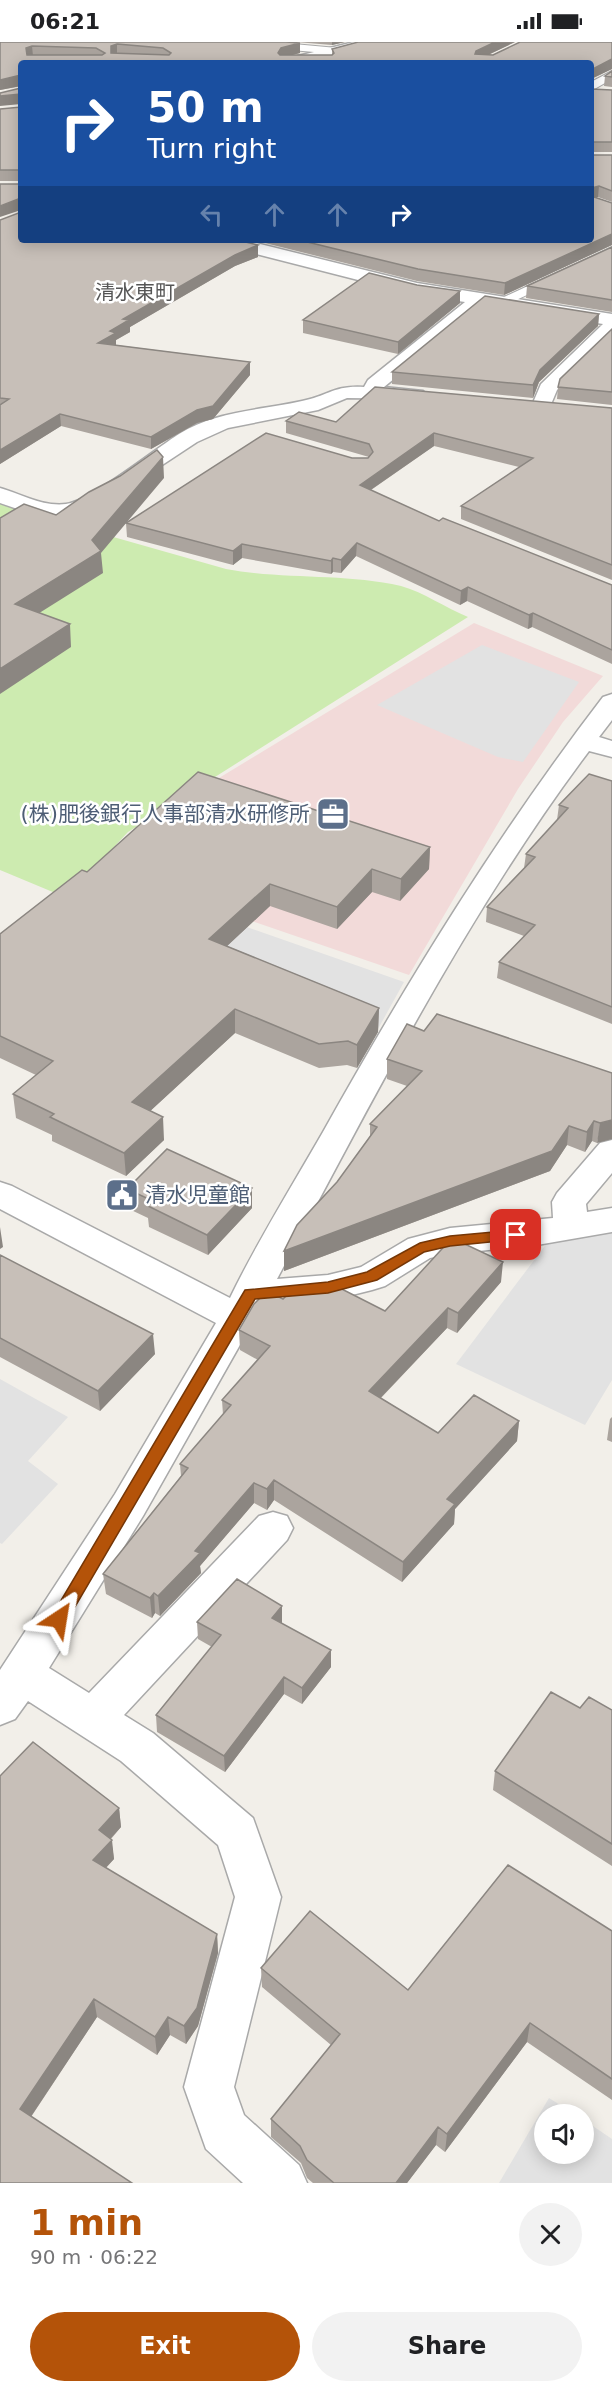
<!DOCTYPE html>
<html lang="en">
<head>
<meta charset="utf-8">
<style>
	:root { --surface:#fff; --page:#f2f2f2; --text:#202124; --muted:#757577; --accent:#b45309 }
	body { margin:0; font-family:"DejaVu Sans","Noto Sans JP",sans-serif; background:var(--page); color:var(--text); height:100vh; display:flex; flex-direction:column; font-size:22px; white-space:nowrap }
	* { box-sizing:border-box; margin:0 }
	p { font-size:20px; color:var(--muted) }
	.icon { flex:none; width:33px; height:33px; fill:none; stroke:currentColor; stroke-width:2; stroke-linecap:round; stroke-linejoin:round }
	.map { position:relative; height:2141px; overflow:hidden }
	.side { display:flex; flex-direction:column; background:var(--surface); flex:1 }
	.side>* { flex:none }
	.hud { position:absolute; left:18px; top:18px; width:576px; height:183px; border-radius:6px; box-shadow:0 3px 15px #0003; background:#1a4fa0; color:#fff; overflow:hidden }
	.buttons { position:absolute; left:534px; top:2062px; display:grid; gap:12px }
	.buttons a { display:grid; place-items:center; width:60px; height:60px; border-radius:50%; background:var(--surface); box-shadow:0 3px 15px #0003; font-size:30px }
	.pin { position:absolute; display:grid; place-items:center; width:51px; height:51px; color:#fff; margin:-26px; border-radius:12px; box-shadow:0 3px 9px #0006 }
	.me { position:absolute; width:66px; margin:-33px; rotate:33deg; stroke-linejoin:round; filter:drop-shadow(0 0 4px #0008) }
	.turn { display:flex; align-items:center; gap:21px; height:126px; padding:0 30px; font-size:27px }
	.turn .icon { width:78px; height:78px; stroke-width:2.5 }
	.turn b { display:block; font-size:42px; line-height:51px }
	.lanes { display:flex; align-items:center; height:57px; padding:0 30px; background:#0003; justify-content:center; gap:30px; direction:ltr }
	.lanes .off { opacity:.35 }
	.round { display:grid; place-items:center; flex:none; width:63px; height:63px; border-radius:32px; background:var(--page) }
	.overview { display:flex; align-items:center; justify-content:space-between; height:102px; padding:0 30px }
	h1 { font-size:36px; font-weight:700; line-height:45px; color:var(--accent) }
	.primary-button { display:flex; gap:12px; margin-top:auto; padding:12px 30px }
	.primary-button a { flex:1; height:69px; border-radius:36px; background:var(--accent); color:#fff; font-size:24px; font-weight:700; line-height:69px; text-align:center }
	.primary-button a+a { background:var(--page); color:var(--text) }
	.status { display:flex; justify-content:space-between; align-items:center; height:42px; padding:0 30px; background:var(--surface); direction:ltr }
	.status svg { height:16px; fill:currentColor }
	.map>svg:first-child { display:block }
	.commercial { fill:#f2dad9 }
	.grass { fill:#cdebb0 }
	.parking { fill:#e2e2e2 }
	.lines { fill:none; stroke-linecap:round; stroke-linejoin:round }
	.service-casing { stroke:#a9a9a9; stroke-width:2 }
	.minor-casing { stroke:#a9a9a9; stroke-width:3 }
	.tertiary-casing { stroke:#a9a9a9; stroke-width:3 }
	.service { fill:#fff; fill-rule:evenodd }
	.minor { fill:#fff; fill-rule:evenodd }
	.tertiary { fill:#fff; fill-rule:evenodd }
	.wall { fill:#aba49e }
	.shaded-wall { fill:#8b8681 }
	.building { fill:#c7bfb8; stroke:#8b8681; stroke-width:1.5; fill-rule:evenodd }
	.route { fill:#b45309; stroke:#753606; stroke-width:1.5 }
	.labels { text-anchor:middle; stroke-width:5; stroke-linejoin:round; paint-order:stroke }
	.far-quarter-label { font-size:20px; fill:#555; stroke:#fff }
	.service-label { font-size:21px; fill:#4e5e75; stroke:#fff; text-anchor:end }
</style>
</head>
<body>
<div class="status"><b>06:21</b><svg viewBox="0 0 49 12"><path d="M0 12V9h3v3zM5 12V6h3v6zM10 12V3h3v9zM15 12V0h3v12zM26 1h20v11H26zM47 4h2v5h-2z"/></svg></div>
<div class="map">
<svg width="612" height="2141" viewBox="0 0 612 2141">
	<rect width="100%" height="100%" fill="#f2efe9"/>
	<path class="commercial" d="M474,581L603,634L563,680L518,747L409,933L103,828L191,753Z"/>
	<path class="grass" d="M0,459L57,479L226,527C284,538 344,531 401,544C423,550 446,566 468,575L128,790L97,823L60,853L0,828Z"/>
	<path class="parking" d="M482,603L579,640L523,720L498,715L377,663Z
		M150,851L404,940L363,1014L135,864Z
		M612,1191V1338L585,1383L456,1322L547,1201Z
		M0,1337L68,1375L28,1419L58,1442L2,1502L0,1501Z
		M549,2056L576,2073H544V2112H584V2078L612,2097V2141H499Z"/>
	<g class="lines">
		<g class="service-casing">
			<path id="service" d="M227,0H272L337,6L343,9L337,12L233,3Z
				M612,29V37L591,49V40Z
				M612,205V214L503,264H493L491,261Z"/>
		</g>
		<g class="minor-casing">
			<path id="minor" d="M214,198H244L417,241L612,272V295L557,348L549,367H535L532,363L541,342L603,282L484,263L384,345L423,349L426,353L423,357L347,356L318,368L228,386L197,400L97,466L69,476L35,473L0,461V446C21,452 43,465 66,462C91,459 155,407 179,392C215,369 262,368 302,359C328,354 334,343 364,345L368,338L465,260L417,253L217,202Z
				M612,652V678L599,695L612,699V715L589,709C466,873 373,1057 277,1237L328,1233L361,1225L408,1197L450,1186L553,1176L552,1160L557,1151L600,1101L612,1098V1131L586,1162L587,1170L612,1166V1190L537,1203L450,1212L430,1216L385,1244L372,1248L328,1259L262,1264L143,1474L49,1626L89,1651L259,1474L273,1470L287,1474L293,1486L287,1498L124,1673L153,1691L253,1776L281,1855L234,2045L244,2073L299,2123L307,2141H243L206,2107L184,2045L235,1855L218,1803L121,1719L28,1659L15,1677L0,1683V1628L115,1452L216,1281L0,1167V1140L12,1144L230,1256C257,1200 292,1144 323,1090C408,938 498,792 603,655Z"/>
		</g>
		<g class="tertiary-casing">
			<path id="tertiary" d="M354,0H378L376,3L305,21H280L282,18Z"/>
		</g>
		<use href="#service" class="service"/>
		<use href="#minor" class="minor"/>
		<use href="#tertiary" class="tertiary"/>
	</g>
	<path class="wall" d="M0,0H286L300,11L292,13H332V7L515,0L488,13H493L612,0V27L591,37L21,21V44L0,48Z
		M296,0H345L332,3Z
		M612,29V45L604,44L605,34Z
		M591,47L612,48V110H591Z
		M21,65V139H0V67Z
		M591,113H612V160L598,155H595L612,161V203L504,253L417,239L253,198H591Z
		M0,178L258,215L235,224L130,285V290L116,298V303L250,320V333L213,377L197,381L151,407L61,384L0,422Z
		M612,205V270L526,256L527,244Z
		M417,243L460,249V261L398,312L303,291V278Z
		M599,272L598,284L539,340L533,356L392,342V330Z
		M612,287V363L557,357L558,345Z
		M612,366V538L461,477V464L519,425L434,404L371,448L439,479L612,543V622L532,585L528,587L467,559L460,563L356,514L341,531L333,530L331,532L242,516L233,523L127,495L126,481L352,416H368L369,415L286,391V379L336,380Z
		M612,739V982L497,936L499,920L524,894L486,880L487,865L524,826L526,812L557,778L559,763Z
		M430,805L429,827L400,859L372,850L337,887L270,864L227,904L379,966L378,990L357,1026L347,1023L319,1026L235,991L150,1069L164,1098L126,1134L52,1099V1093L16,1076L13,1052L36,1033L0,1016V892L87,830Z
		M424,989L612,1031L597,1101L592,1099L585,1110L567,1103L550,1129L284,1229L337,1140L370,1094V1082L407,1044L387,1037V1017Z
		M252,1146V1166L208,1213L149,1185L148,1176L129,1167L127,1147Z
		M0,1213L155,1312L100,1369L0,1315Z
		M501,1240L457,1291L447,1286L381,1356L438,1391L519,1379L517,1399L455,1467L454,1482L402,1540L274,1458L267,1468L254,1461L200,1524L201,1531L160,1574L155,1571L152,1576L106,1552L103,1532L181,1434L180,1422L223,1373L222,1358L258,1318L240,1308L239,1288L283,1257L385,1269Z
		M612,1375V1400L607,1398L610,1377Z
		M282,1564V1581L281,1582L331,1608V1625L302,1662L284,1652L225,1730L157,1690L156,1673L212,1605L198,1597L197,1580Z
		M580,1666L612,1668V1824L493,1748L495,1729Z
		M119,1766L121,1785L111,1797L114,1817L106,1826L217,1892L218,1911L198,1984L186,2002L170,1993L157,2013L97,1975L31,2075L0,2141Z
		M612,1889V2058L527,2000L445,2110L436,2103L407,2141H313L307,2136L301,2121L271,2095V2077L331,2003L262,1945L261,1926L408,1948Z"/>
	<path class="shaded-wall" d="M332,0H345L332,3Z
		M495,0H515L475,19L474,21L476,9Z
		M300,1V11L281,16L278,11L281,6Z
		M117,2V12L111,21V4Z
		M32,4L33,14L27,21L26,6Z
		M612,17V27L591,37V28Z
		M21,33V44L0,48V38Z
		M21,52V62L0,64V54Z
		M599,144L598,155L591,156V146Z
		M21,156V168L0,175V164Z
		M612,192V203L504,253L505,241Z
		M258,203V215L235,224L130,285V290L116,298V303L98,301L123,277L235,213Z
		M460,249V261L398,312V300Z
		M599,272L598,284L539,340L533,356V343L540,328Z
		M250,320V333L213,377L197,381L151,407V395Z
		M60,372L61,384L0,422V408Z
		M434,391V404L359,456L360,443Z
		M163,415L164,436L101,511L103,531L17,585L15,562L92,498Z
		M357,501L356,514L341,531V518Z
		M242,502V516L233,523V509Z
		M333,516V530L331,532V519Z
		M468,545L467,559L460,563L461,549Z
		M533,571L532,585L528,587L529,573Z
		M70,582L71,605L0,652V627Z
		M430,805L429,827L400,859L401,837Z
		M372,827V850L337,887V865Z
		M270,842V864L210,920L209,897Z
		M379,966L378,990L357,1026V1003Z
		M235,967V991L134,1084L132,1060Z
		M163,1075L164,1098L126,1134L124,1111Z
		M612,1078V1097L597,1101L600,1081Z
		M594,1079L592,1099L585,1110L587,1090Z
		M569,1084L567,1103L550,1129L284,1229V1209Z
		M252,1146V1166L208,1213L207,1193Z
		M0,1185L3,1205L0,1207Z
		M503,1220L501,1240L457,1291L458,1271Z
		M448,1266L447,1286L368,1369L369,1349Z
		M153,1292L155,1312L100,1369L98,1349Z
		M519,1379L517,1399L455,1467L454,1482L402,1540L403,1520L447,1457Z
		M274,1438V1458L267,1468V1447Z
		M254,1441V1461L200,1524L201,1531L160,1574L158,1554L195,1509Z
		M154,1551L155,1571L152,1576L150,1556Z
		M282,1564V1581L272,1593V1576Z
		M331,1608V1625L302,1662V1646Z
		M284,1635V1652L225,1730L224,1714Z
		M119,1766L121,1785L101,1807L99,1788Z
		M112,1798L114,1817L95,1837L93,1818Z
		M217,1892L218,1911L198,1984L186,2002L184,1984Z
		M94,1957L97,1975L24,2085L20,2067Z
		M168,1975L170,1993L157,2013L155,1995Z
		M530,1981L527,2000L445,2110L447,2092Z
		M438,2085L436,2103L407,2141H396Z"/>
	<path class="building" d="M0,0H286L300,1L281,6L278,11L280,13H332L334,11L332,7L358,0H495L476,9L475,12L493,13L520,0H612V17L591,28V21H21V33L0,38ZM117,2L163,6L171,11L169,13L111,11V4ZM32,4L96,6L105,11L102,13H27L26,6Z
		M612,29V35L605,34Z
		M21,46V52L0,54V51Z
		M591,47L612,48V100H591Z
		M21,65V128H0V67Z
		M591,113H612V149L599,144L591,146V154L612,161V192L505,241L418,227L299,198H591Z
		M0,142H21V156L0,164Z
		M21,170V198H237L258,203L235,213L123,277L129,278L110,289L116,291L98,301L250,320L213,364L197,368L151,395L60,372L0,408V363L9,357L0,356V178Z
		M612,205V258L527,244Z
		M369,231L417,243L460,249L398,300L303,278Z
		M485,254L599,272L540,328L533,343L392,330Z
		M612,287V350L558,345L560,337Z
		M375,345L612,366V523L461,464L533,416L434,391L360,443L439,479L443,476L612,543V608L533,571L529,573L468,545L461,549L357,501L341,518L333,516L331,519L242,502L233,509L126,481L266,391L352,416H368L373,410L369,402L286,379L299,370L336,380Z
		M157,408L163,415L92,498L101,509L15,562L70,582L0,627V476L24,462L56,473L89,450L120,434Z
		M198,730L430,805L401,837L372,827L337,865L270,842L209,897L379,966L357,1003L348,999L319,1002L235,967L132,1060L163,1075L124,1111L50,1075L54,1072L13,1052L53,1019L0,994V892L82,828L87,830Z
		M589,732L612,739V965L499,920L535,883L487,865L535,815L526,812L568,766L559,763Z
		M437,972L612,1031V1078L600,1081L594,1079L587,1090L569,1084L552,1109L284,1209L297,1183L337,1140L377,1085L370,1082L422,1029L387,1017L407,982L424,989Z
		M167,1107L252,1146L207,1193L148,1164L153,1159L127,1147Z
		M452,1196L503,1220L458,1271L448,1266L369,1349L438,1391L474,1353L519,1379L447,1457L455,1462L403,1520L274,1438L267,1447L254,1441L195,1509L200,1511L158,1554L154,1551L150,1556L103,1532L188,1426L180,1422L231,1363L222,1358L270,1304L239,1288L254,1262L267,1249L283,1257L296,1244L330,1241L385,1269Z
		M0,1213L153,1292L98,1349L0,1296Z
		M237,1537L282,1564L272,1576L331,1608L302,1646L284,1635L224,1714L156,1673L221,1593L197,1580Z
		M551,1650L580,1666L589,1655L612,1668V1802L495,1729Z
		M33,1700L119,1766L99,1788L112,1798L93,1818L217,1892L197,1966L184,1984L168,1975L155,1995L94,1957L20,2067L132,2141H0V1734Z
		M508,1823L612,1889V2037L530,1981L447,2092L438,2085L396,2141H334L307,2118L300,2104L271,2077L340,1992L261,1926L310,1869L408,1948Z"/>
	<path class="route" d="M516,1188L523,1193L521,1197L450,1204L424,1210L377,1238L328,1251L255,1257L65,1582L59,1585L53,1582L50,1577L53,1572L245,1248L328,1240L367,1230L420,1201L450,1194Z"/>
	<defs>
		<g id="office-square" transform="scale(1.725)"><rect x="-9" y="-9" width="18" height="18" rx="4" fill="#5c6f8a" stroke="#fff"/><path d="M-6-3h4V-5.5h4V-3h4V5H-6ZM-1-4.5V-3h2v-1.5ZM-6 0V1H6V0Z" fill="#fff"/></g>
		<g id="civic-square" transform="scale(1.725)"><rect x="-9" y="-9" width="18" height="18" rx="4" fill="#5c6f8a" stroke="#fff"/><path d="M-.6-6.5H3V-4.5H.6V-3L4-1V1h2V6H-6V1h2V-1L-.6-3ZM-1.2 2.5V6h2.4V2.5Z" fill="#fff"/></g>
	</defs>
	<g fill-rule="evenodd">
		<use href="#office-square" x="333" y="772"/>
		<use href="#civic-square" x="122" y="1153"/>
	</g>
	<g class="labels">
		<g class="far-quarter-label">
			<text x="135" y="257">清水東町</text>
		</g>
		<g class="service-label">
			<text x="310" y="779">(株)肥後銀行人事部清水研修所</text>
			<text x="145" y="1160" text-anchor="start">清水児童館</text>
		</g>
	</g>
</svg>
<div class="buttons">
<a><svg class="icon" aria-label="sound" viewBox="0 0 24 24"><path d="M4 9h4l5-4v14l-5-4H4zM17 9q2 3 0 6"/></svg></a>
</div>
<div class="pin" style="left:516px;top:1193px;background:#d93025"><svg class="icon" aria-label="arrive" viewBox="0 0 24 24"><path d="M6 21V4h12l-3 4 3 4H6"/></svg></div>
<svg class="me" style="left:59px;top:1577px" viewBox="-20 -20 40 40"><path d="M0-17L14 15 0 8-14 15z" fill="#b45309" stroke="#fff" stroke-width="4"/></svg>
<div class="hud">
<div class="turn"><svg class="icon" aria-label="right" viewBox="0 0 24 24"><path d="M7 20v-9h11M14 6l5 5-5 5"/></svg><div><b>50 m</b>Turn right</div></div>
<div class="lanes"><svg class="icon off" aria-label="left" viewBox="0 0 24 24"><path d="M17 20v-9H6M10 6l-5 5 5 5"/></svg><svg class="icon off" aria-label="ahead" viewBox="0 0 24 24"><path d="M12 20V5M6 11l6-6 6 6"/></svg><svg class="icon off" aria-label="ahead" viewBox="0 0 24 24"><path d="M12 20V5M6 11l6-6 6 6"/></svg><svg class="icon" aria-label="right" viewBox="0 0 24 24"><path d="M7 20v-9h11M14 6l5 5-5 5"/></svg></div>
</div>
</div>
<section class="side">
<div class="overview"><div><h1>1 min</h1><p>90 m · 06:22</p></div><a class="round"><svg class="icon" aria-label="close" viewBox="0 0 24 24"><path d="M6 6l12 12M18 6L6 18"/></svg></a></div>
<div class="primary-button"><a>Exit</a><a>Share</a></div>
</section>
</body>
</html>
